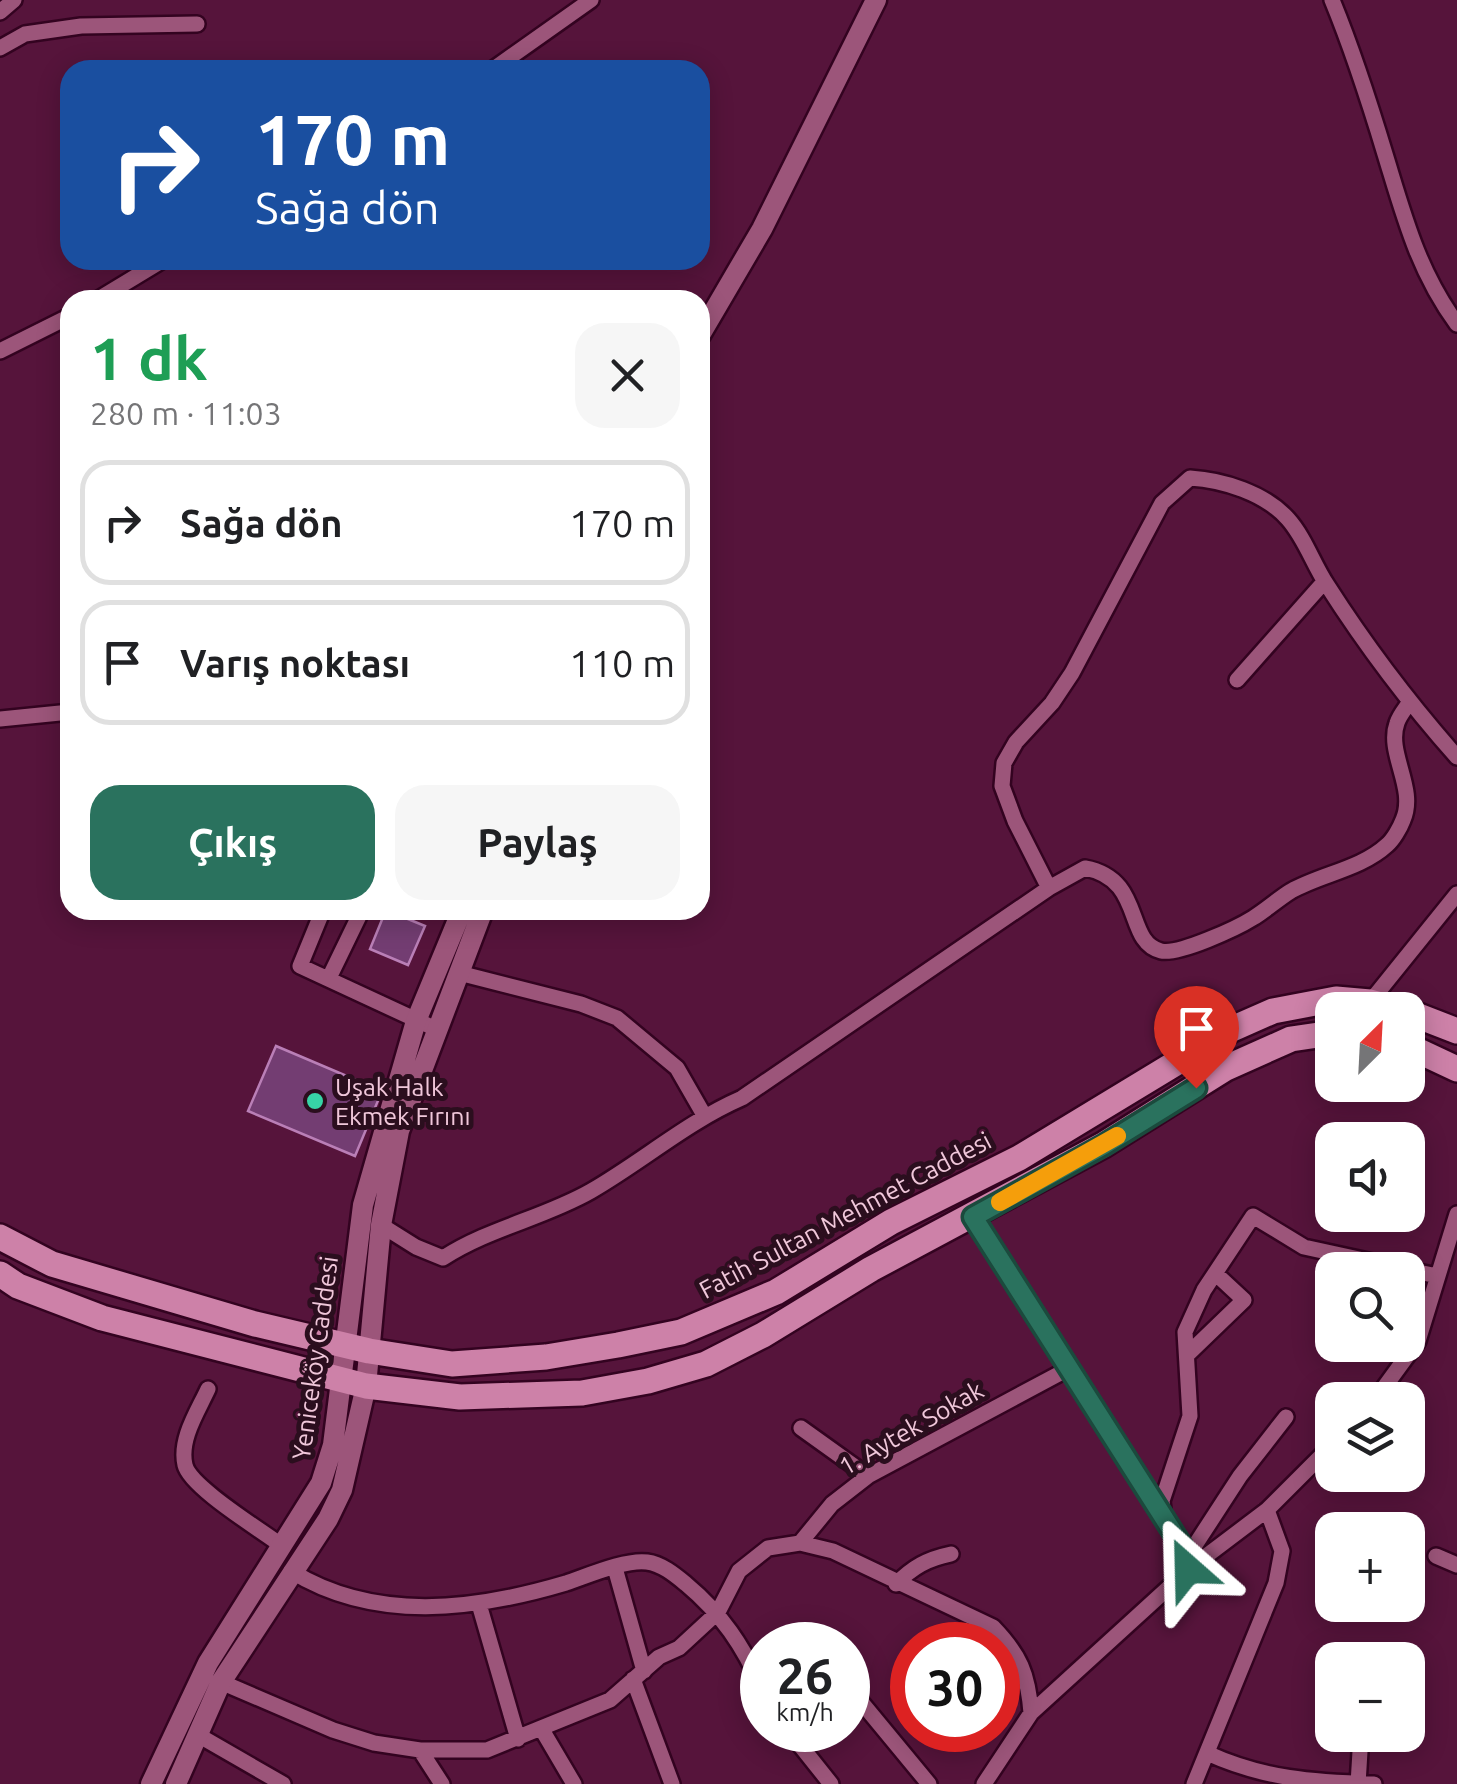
<!DOCTYPE html>
<html lang="tr">
<head>
<meta charset="utf-8">
<style>
	:root { --surface:#fff; --page:#f6f6f6; --text:#202124; --muted:#757577; --line:#e0e0e0; --accent:#2a725e }
	body { margin:0; font-family:Ubuntu,sans-serif; background:var(--page); color:var(--text); height:100vh; display:flex; flex-direction:column; font-size:38px; white-space:nowrap }
	* { box-sizing:border-box; margin:0 }
	p { font-size:32px; color:var(--muted) }
	.icon { flex:none; width:55px; height:55px; fill:none; stroke:currentColor; stroke-width:2; stroke-linecap:round; stroke-linejoin:round }
	.map { position:relative; flex:1; overflow:hidden }
	.details { position:absolute; left:60px; top:290px; width:650px; height:630px; display:flex; flex-direction:column; background:var(--surface); border-radius:30px; box-shadow:0 5px 25px #0003 }
	.details>* { flex:none }
	.guide { position:absolute; left:60px; top:60px; width:650px; height:210px; border-radius:30px; box-shadow:0 5px 25px #0003; background:#1a4fa0; color:#fff; overflow:hidden }
	.needle { width:65px; rotate:24deg }
	.buttons { position:absolute; left:1315px; top:992px; display:grid; gap:20px }
	.buttons a { display:grid; place-items:center; width:110px; height:110px; border-radius:20px; background:var(--surface); box-shadow:0 5px 25px #0003; font-size:50px }
	.speed { position:absolute; left:740px; top:1622px; display:flex; gap:20px; font-size:50px; font-weight:700; text-align:center }
	.speed>* { display:grid; place-content:center; width:130px; height:130px; border-radius:50%; background:var(--surface); box-shadow:0 5px 25px #0003; line-height:1 }
	.speed small { font-size:25px; font-weight:400 }
	.speed .limit { border:15px solid #d22; background:#fff; color:#111 }
	.pin { position:absolute; display:grid; place-items:center; width:85px; height:85px; color:#fff; margin:-102px -42px; border-radius:50% 50% 50% 0; rotate:-45deg; box-shadow:0 0 10px #0007 }
	.pin .icon { rotate:45deg }
	.me { position:absolute; width:110px; margin:-55px; rotate:335deg; stroke-linejoin:round; filter:drop-shadow(0 0 8px #0008) }
	.turn { display:flex; align-items:center; gap:35px; height:210px; padding:0 30px; font-size:45px }
	.turn .icon { width:130px; height:130px; stroke-width:2.5 }
	.turn b { display:block; font-size:70px; line-height:85px }
	.round { display:grid; place-items:center; flex:none; width:105px; height:105px; border-radius:30px; background:var(--page) }
	.overview { display:flex; align-items:center; justify-content:space-between; height:170px; padding:0 30px }
	h1 { font-size:60px; font-weight:700; line-height:75px; color:#1e9e55 }
	.action { display:flex; gap:20px; margin-top:auto; padding:20px 30px }
	.action a { flex:1; height:115px; border-radius:30px; background:var(--accent); color:#fff; font-size:40px; font-weight:700; line-height:115px; text-align:center }
	.action a+a { background:var(--page); color:var(--text) }
	ul { padding:0; list-style:none }
	li { display:flex; align-items:center; gap:30px; height:125px; margin:0 20px 15px; padding:0 10px; border:5px solid var(--line); border-radius:30px }
	li div { flex:1 }
	li b { display:block; font-size:38px }
	li em { font-style:normal }
	.map>svg:first-child { display:block }
	.building { fill:#733d72; stroke:#ba7fb7; stroke-width:2.5 }
	.lines { fill:none; stroke-linecap:round; stroke-linejoin:round }
	.minor-casing { stroke:#330320; stroke-width:20 }
	.tertiary-casing { stroke:#330320; stroke-width:25 }
	.primary-casing { stroke:#330320; stroke-width:30 }
	.minor { stroke:#9c557a; stroke-width:15 }
	.tertiary { stroke:#9c557a; stroke-width:20 }
	.primary { stroke:#cd81a8; stroke-width:25 }
	.route-casing { stroke:#1b4a3d; stroke-width:25 }
	.route { stroke:#2a725e; stroke-width:18 }
	.slow { stroke:#f59e0b; stroke-width:18 }
	.poi-dot { fill:#37d4a6; stroke:#2b0e1e; stroke-width:4 }
	.labels { text-anchor:middle; stroke-width:10; stroke-linejoin:round; paint-order:stroke }
	.poi-label { font-size:25px; fill:#f0c7da; stroke:#2b0e1e; text-anchor:start }
	.street-label { font-size:25px; fill:#f0c7da; stroke:#2b0e1e }
</style>
</head>
<body>
<div class="map">
<svg width="1457" height="1784" viewBox="0 0 1457 1784">
	<rect width="100%" height="100%" fill="#56143b"/>
	<path class="building" d="M386,910L425,926L408,965L370,949Z
		M276,1046L382,1091L355,1156L248,1111Z"/>
	<g class="lines">
		<g class="minor-casing">
			<path id="minor" d="M1332,0C1353,51 1369,101 1385,154C1404,216 1418,271 1457,324
				M0,12L14,0
				M0,48L25,34L81,26L197,24
				M492,70L591,0
				M97,300L163,260
				M0,351L70,316
				M1237,680L1324,582
				M0,719L70,712
				M1049,888L1015,821L1002,786L1004,763L1016,742L1052,703L1072,673L1162,503L1190,478C1223,480 1265,493 1288,519C1305,538 1313,564 1327,585C1366,646 1409,703 1457,757
				M323,910L300,966L436,1029
				M459,973L581,1004L617,1018L677,1068L704,1115
				M329,978L362,910
				M1370,1002L1457,894
				M973,1217L1161,1513
				M381,1225L416,1247L443,1258C489,1228 544,1218 591,1191C643,1161 687,1122 742,1098L1049,888L1085,868C1145,879 1124,942 1161,951C1179,955 1237,928 1253,918C1266,910 1278,899 1291,891C1321,874 1361,869 1387,845C1393,840 1400,828 1403,820C1417,788 1386,753 1397,723C1399,716 1405,709 1409,703
				M1187,1355L1244,1300L1216,1274
				M208,1389C198,1411 179,1439 185,1465C190,1487 261,1530 282,1546
				M1375,1400L1418,1341L1457,1214
				M801,1428L868,1476
				M800,1543L833,1551L993,1627C1020,1655 1028,1674 1031,1713
				M1188,1556L1240,1476L1286,1417
				M1436,1556L1457,1565
				M615,1568L644,1671
				M1189,1569L1188,1556L1164,1518L1162,1501L1190,1416L1185,1332L1204,1290L1253,1216L1304,1247L1437,1276
				M291,1571C375,1623 475,1610 566,1583C587,1576 626,1559 647,1562C662,1564 675,1575 686,1584C722,1614 743,1646 762,1688
				M896,1584C913,1567 927,1559 951,1554
				M479,1604L518,1739
				M633,1679L672,1784
				M221,1682L333,1730L374,1743L420,1750H487L610,1700L659,1657L679,1648L718,1612L739,1571L768,1548L800,1543L832,1504L868,1476L1068,1369
				M848,1686L929,1784
				M541,1728L574,1784
				M788,1730L831,1784
				M198,1735L283,1784
				M420,1750L442,1784
				M1207,1753C1264,1779 1313,1782 1374,1784
				M984,1784L1031,1713L1189,1569L1267,1510L1332,1445
				M1194,1784L1276,1583L1282,1551L1267,1510
				M1358,1784L1361,1735"/>
		</g>
		<g class="tertiary-casing">
			<path id="tertiary" d="M700,335L762,229L876,0
				M151,1784L208,1663L321,1483L333,1445L363,1205L416,1021L462,910
				M176,1784L221,1682L328,1519L342,1490L366,1386L381,1225L399,1131L483,910"/>
		</g>
		<g class="primary-casing">
			<path id="primary" d="M1408,1012L1457,1031
				M1408,1046L1457,1069
				M0,1237L52,1264L255,1324L369,1351L452,1364L546,1357L618,1345L681,1332L776,1292L891,1222L1019,1158L1232,1029L1273,1011L1336,999L1370,1002L1400,1010
				M0,1274L18,1286L102,1318L366,1386L460,1397L582,1393L648,1381L706,1364L763,1335L871,1269L1103,1145L1226,1068L1291,1039L1332,1033"/>
		</g>
		<use href="#minor" class="minor"/>
		<use href="#tertiary" class="tertiary"/>
		<use href="#primary" class="primary"/>
	</g>
	<g class="lines">
		<g class="route-casing">
			<path id="route" d="M1188,1569V1556L1164,1518L973,1217L1104,1145L1196,1088"/>
		</g>
		<use href="#route" class="route"/>
		<path class="slow" d="M1000,1202L1117,1136"/>
	</g>
	<circle class="poi-dot" cx="315" cy="1101" r="10"/>
	<g class="labels">
		<g class="poi-label">
			<text x="335" y="1096">Uşak Halk<tspan x="335" dy="29">Ekmek Fırını</tspan></text>
		</g>
		<g class="street-label">
			<text transform="translate(845 1215) rotate(-28)" y="9">Fatih Sultan Mehmet Caddesi</text>
			<text transform="translate(315 1358) rotate(-82)" y="9">Yeniceköy Caddesi</text>
			<text transform="translate(911 1428) rotate(-30)" y="9">1. Aytek Sokak</text>
		</g>
	</g>
</svg>
<div class="buttons">
<a><svg class="needle" viewBox="-14 -14 28 28"><path d="M0-13l5 13h-10z" fill="#e53935"/><path d="M0 13l5-13h-10z" fill="#757577"/></svg></a>
<a><svg class="icon" aria-label="sound" viewBox="0 0 24 24"><path d="M4 9h4l5-4v14l-5-4H4zM17 9q2 3 0 6"/></svg></a>
<a><svg class="icon" aria-label="search" viewBox="0 0 24 24"><circle cx="10" cy="10" r="6"/><path d="M15 15l6 6"/></svg></a>
<a><svg class="icon" aria-label="layers" viewBox="0 0 24 24"><path d="M12 4l9 5-9 5-9-5zM3 14l9 5 9-5"/></svg></a>
<a>+</a>
<a>−</a>
</div>
<div class="speed"><div>26<small>km/h</small></div><div class="limit">30</div></div>
<div class="pin" style="left:1196px;top:1088px;background:#d93025"><svg class="icon" aria-label="arrive" viewBox="0 0 24 24"><path d="M6 21V4h12l-3 4 3 4H6"/></svg></div>
<svg class="me" style="left:1188px;top:1569px" viewBox="-20 -20 40 40"><path d="M0-17L14 15 0 8-14 15z" fill="#2a725e" stroke="#fff" stroke-width="4"/></svg>
<div class="guide">
<div class="turn"><svg class="icon" aria-label="right" viewBox="0 0 24 24"><path d="M7 20v-9h11M14 6l5 5-5 5"/></svg><div><b>170 m</b>Sağa dön</div></div>
</div>
<section class="details">
<div class="overview"><div><h1>1 dk</h1><p>280 m · 11:03</p></div><a class="round"><svg class="icon" aria-label="close" viewBox="0 0 24 24"><path d="M6 6l12 12M18 6L6 18"/></svg></a></div>
<ul>
<li><svg class="icon" aria-label="right" viewBox="0 0 24 24"><path d="M7 20v-9h11M14 6l5 5-5 5"/></svg><div><b>Sağa dön</b></div><em>170 m</em></li>
<li><svg class="icon" aria-label="arrive" viewBox="0 0 24 24"><path d="M6 21V4h12l-3 4 3 4H6"/></svg><div><b>Varış noktası</b></div><em>110 m</em></li>
</ul>
<div class="action"><a>Çıkış</a><a>Paylaş</a></div>
</section>
</div>
</body>
</html>
